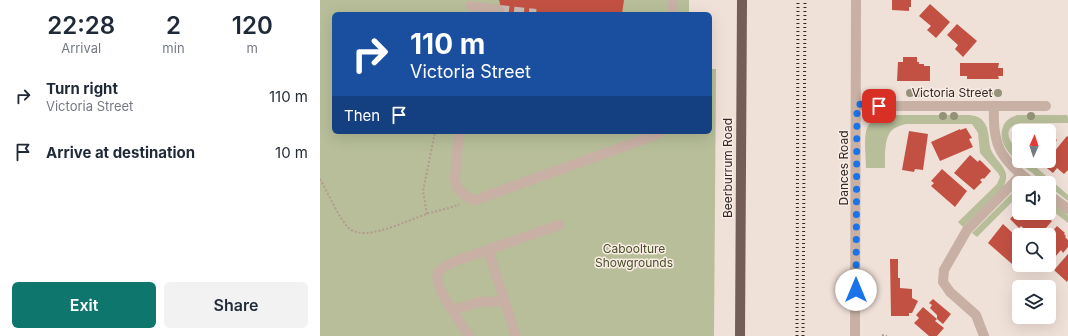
<!DOCTYPE html>
<html lang="en">
<head>
<meta charset="utf-8">
<style>
	:root { --surface:#fff; --page:#f2f2f3; --text:#1f2937; --muted:#747a83; --accent:#0f766e }
	body { margin:0; font-family:Inter,sans-serif; background:var(--page); color:var(--text); height:100vh; display:flex; flex-direction:column; font-size:15px; white-space:nowrap }
	* { box-sizing:border-box; margin:0 }
	p { font-size:13px; color:var(--muted) }
	.icon { flex:none; width:22px; height:22px; fill:none; stroke:currentColor; stroke-width:2; stroke-linecap:round; stroke-linejoin:round }
	.map { position:relative; flex:1; overflow:hidden }
	.drawer { display:flex; flex-direction:column; background:var(--surface); width:320px }
	.drawer>* { flex:none }
	.banner { position:absolute; left:12px; top:12px; width:380px; height:122px; border-radius:6px; box-shadow:0 4px 16px #0002; background:#1a4fa0; color:#fff; overflow:hidden }
	.needle { width:26px; rotate:3deg }
	.tools { position:absolute; left:692px; top:124px; display:grid; gap:8px }
	.tools a { display:grid; place-items:center; width:44px; height:44px; border-radius:6px; background:var(--surface); box-shadow:0 4px 16px #0002; font-size:20px }
	.pin { position:absolute; display:grid; place-items:center; width:34px; height:34px; color:#fff; margin:-17px; border-radius:8px; box-shadow:0 2px 6px #0006 }
	.me { position:absolute; width:44px; margin:-22px; rotate:0deg; stroke-linejoin:round; filter:drop-shadow(0 0 3px #0008) }
	.turn { display:flex; align-items:center; gap:14px; height:84px; padding:0 12px; font-size:18px }
	.turn .icon { width:52px; height:52px; stroke-width:2.5 }
	.turn b { display:block; font-size:28px; line-height:34px }
	.then { display:flex; align-items:center; height:38px; padding:0 12px; background:#0003; gap:8px; font-size:15px }
	.eta { display:flex; justify-content:space-evenly; align-items:center; height:68px; text-align:center }
	.eta b { font-size:24px; font-weight:600; line-height:28px }
	.primary-button { display:flex; gap:8px; margin-top:auto; padding:8px 12px }
	.primary-button a { flex:1; height:46px; border-radius:6px; background:var(--accent); color:#fff; font-size:16px; font-weight:600; line-height:46px; text-align:center }
	.primary-button a+a { background:var(--page); color:var(--text) }
	ul { padding:0; list-style:none }
	li { display:flex; align-items:center; gap:12px; height:56px; padding:0 12px }
	li div { flex:1 }
	li b { display:block; font-size:15px }
	li em { font-style:normal }
	main { display:flex; flex:1; min-height:0 }
	.map>svg:first-child { display:block }
	.green { fill:#b7be99 }
	.building { fill:#c35143 }
	.lines { fill:none; stroke-linecap:round; stroke-linejoin:round }
	.minor-tunnel { stroke:#cabcb4; stroke-width:10; stroke-dasharray:10 5; stroke-linecap:butt }
	.path { stroke:#b39a8f; stroke-width:2; stroke-dasharray:2 2; stroke-linecap:butt }
	.minor { stroke:#c8b0a4; stroke-width:10 }
	.major { stroke:#755d57; stroke-width:10 }
	.rail { stroke:#332826; stroke-width:3; stroke-dasharray:1 3; stroke-linecap:butt }
	.tree { fill:#949278 }
	.route { stroke:#1a73e8; stroke-width:7; stroke-dasharray:0 12.6 }
	.labels { text-anchor:middle; stroke-width:3; stroke-linejoin:round; paint-order:stroke }
	.street-label { font-size:12px; fill:#332826; stroke:#f8ece4 }
	.park-label { font-size:12px; fill:#48512a; stroke:#f8ece4 }
</style>
</head>
<body>
<main>
<section class="drawer">
<div class="eta">
<div><b>22:28</b><p>Arrival</p></div>
<div><b>2</b><p>min</p></div>
<div><b>120</b><p>m</p></div>
</div>
<ul>
<li><svg class="icon" aria-label="right" viewBox="0 0 24 24"><path d="M7 20v-9h11M14 6l5 5-5 5"/></svg><div><b>Turn right</b><p>Victoria Street</p></div><em>110 m</em></li>
<li><svg class="icon" aria-label="arrive" viewBox="0 0 24 24"><path d="M6 21V4h12l-3 4 3 4H6"/></svg><div><b>Arrive at destination</b></div><em>10 m</em></li>
</ul>
<div class="primary-button"><a>Exit</a><a>Share</a></div>
</section>
<div class="map">
<svg width="748" height="336" viewBox="0 0 748 336">
	<rect width="100%" height="100%" fill="#f0e1d8"/>
	<path class="green" d="M0,0H369V14H14V132H390V69H396L394,336H0Z
		M564,115H649C655,116 659,116 663,121C670,128 668,141 671,150C675,159 684,165 686,174C687,179 685,184 682,188L643,227L638,222L677,184L680,177L678,173L660,153L658,133L652,124H586C581,125 575,127 571,131C564,139 565,158 565,168H546C546,157 543,135 548,126C551,120 558,118 564,115Z
		M697,115H747L748,117V123H700C681,128 689,142 699,152V161H709L748,195V201L729,186V183C722,183 716,176 711,172C698,163 678,147 682,130C684,121 689,118 697,115Z
		M699,188V195L657,237L652,233L694,191Z
		M729,200L748,215V223L729,208Z"/>
	<path class="building" d="M179,0H304L302,14H179L180,3Z
		M572,0H591V7H589V11L572,10Z
		M610,4L630,22L616,38L607,30L611,26L599,16Z
		M637,24L657,41L643,57L635,49L638,45L627,35Z
		M583,57H597V62H599V64H604V66H610V81H577L578,62H583Z
		M640,63H679L678,68H683V76H678L679,79H647V76H640Z
		M716,124L720,127L722,124L736,134L733,137L737,140L729,150V131H710Z
		M646,128L652,138L649,139L653,147L620,161L611,142L640,129V130Z
		M589,131L608,134L603,170L595,169L594,172L582,170Z
		M747,136L748,137V170L744,174L737,168L733,173L723,165L727,161H729V158Z
		M650,155L658,162L659,160L661,161L671,171L664,179L663,178L660,180L662,182L654,190L634,173Z
		M622,169L647,191L635,207L611,186L614,183L611,181Z
		M699,209V213H722L732,221L720,235H711L701,226L699,228L690,219Z
		M683,224L697,237L692,242L699,248V256L692,264L668,243Z
		M737,226L745,233L744,234L746,236L745,237L748,240V247L743,253L741,250L729,264V235Z
		M748,254V280L747,282L734,270Z
		M570,259H578V278H580V288L592,289V298L598,301L592,313H589V316H571Z
		M613,299L631,314L623,324L617,319V315L610,308L612,305L609,303Z
		M603,307L617,319L615,321L624,328L617,336H609L594,323L599,318L596,315Z"/>
	<g class="lines">
		<path class="minor-tunnel" d="M179,10L216,14"/>
		<path class="path" d="M0,179C8,192 19,220 30,229C46,242 90,219 107,214C117,210 130,209 139,204
			M107,214L103,191L115,132
			M562,335L567,336"/>
		<path class="minor" d="M150,6L179,10
			M353,14V0
			M537,105L571,106H726
			M674,107C672,147 681,159 712,183
			M139,132L135,178C136,190 144,197 155,200L333,136L340,132
			M729,195L748,209
			M168,250L196,336
			M133,310L159,302L184,301
			M149,336C142,325 112,284 118,273C121,267 128,265 133,262L239,225
			M535,336L536,0
			M664,336L656,315L630,292L623,282L624,270L647,230L701,175"/>
		<path class="major" d="M420,336L422,0"/>
		<path class="rail" d="M477,336L478,0
			M483,336L485,0"/>
	</g>
	<g class="tree">
		<circle cx="590" cy="93" r="4"/>
		<circle cx="599" cy="93" r="4"/>
		<circle cx="660" cy="93" r="4"/>
		<circle cx="669" cy="93" r="4"/>
		<circle cx="678" cy="93" r="4"/>
		<circle cx="623" cy="116" r="4"/>
		<circle cx="634" cy="116" r="4"/>
		<circle cx="711" cy="116" r="4"/>
	</g>
	<g class="lines">
		<path class="route" d="M536,290L537,104L559,106"/>
	</g>
	<g class="labels">
		<g class="street-label">
			<text x="632" y="97">Victoria Street</text>
			<text transform="translate(408 168) rotate(-90)" y="4">Beerburrum Road</text>
			<text transform="translate(524 168) rotate(-90)" y="4">Dances Road</text>
		</g>
		<g class="park-label">
			<text x="314" y="253">Caboolture<tspan x="314" dy="14">Showgrounds</tspan></text>
		</g>
	</g>
</svg>
<div class="tools">
<a><svg class="needle" viewBox="-14 -14 28 28"><path d="M0-13l5 13h-10z" fill="#e53935"/><path d="M0 13l5-13h-10z" fill="#747a83"/></svg></a>
<a><svg class="icon" aria-label="sound" viewBox="0 0 24 24"><path d="M4 9h4l5-4v14l-5-4H4zM17 9q2 3 0 6"/></svg></a>
<a><svg class="icon" aria-label="search" viewBox="0 0 24 24"><circle cx="10" cy="10" r="6"/><path d="M15 15l6 6"/></svg></a>
<a><svg class="icon" aria-label="layers" viewBox="0 0 24 24"><path d="M12 4l9 5-9 5-9-5zM3 14l9 5 9-5"/></svg></a>
</div>
<div class="pin" style="left:559px;top:106px;background:#d93025"><svg class="icon" aria-label="arrive" viewBox="0 0 24 24"><path d="M6 21V4h12l-3 4 3 4H6"/></svg></div>
<svg class="me" style="left:536px;top:290px" viewBox="-20 -20 40 40"><circle r="19" fill="#fff"/><path d="M0-13L10 11 0 6-10 11z" fill="#1a73e8"/></svg>
<div class="banner">
<div class="turn"><svg class="icon" aria-label="right" viewBox="0 0 24 24"><path d="M7 20v-9h11M14 6l5 5-5 5"/></svg><div><b>110 m</b>Victoria Street</div></div>
<div class="then">Then<svg class="icon" aria-label="arrive" viewBox="0 0 24 24"><path d="M6 21V4h12l-3 4 3 4H6"/></svg></div>
</div>
</div>
</main>
</body>
</html>
